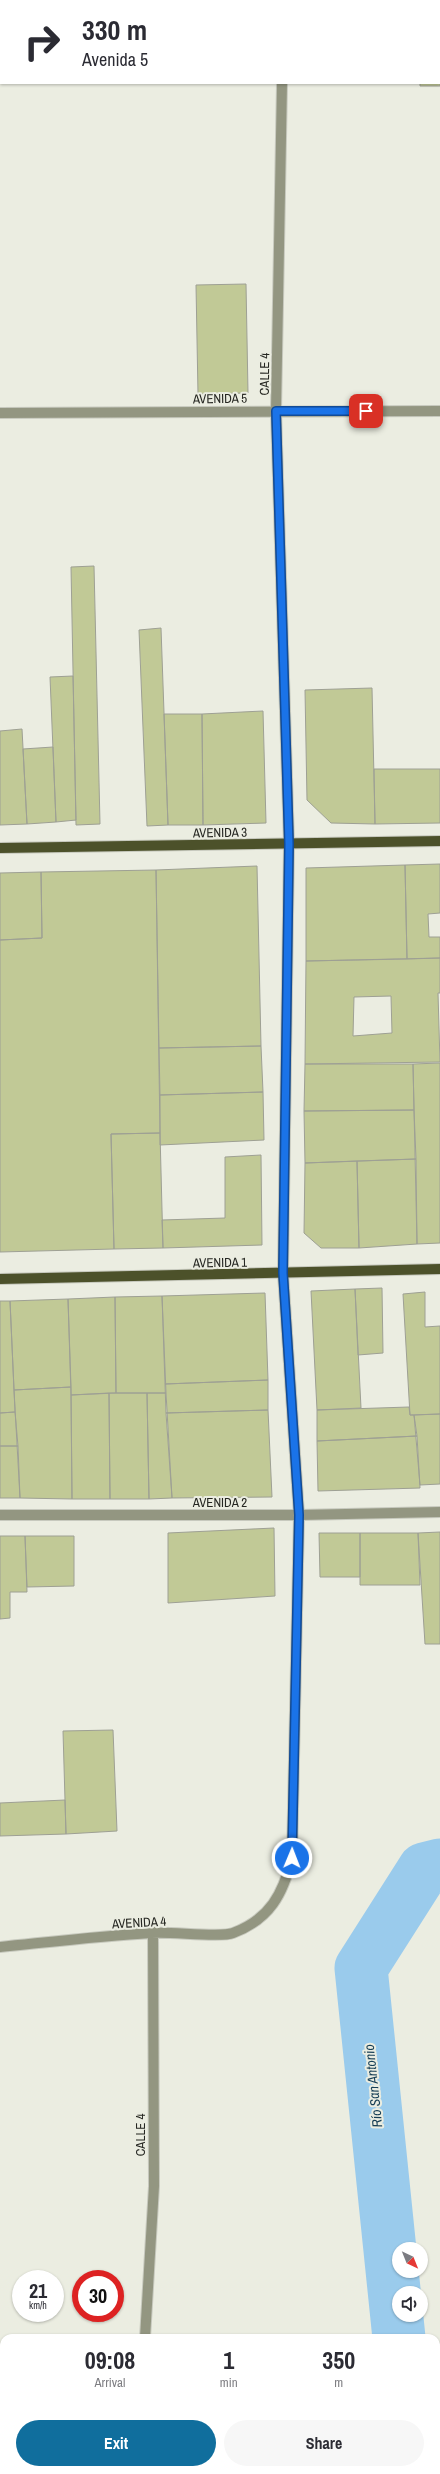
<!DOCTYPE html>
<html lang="en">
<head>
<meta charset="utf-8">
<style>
	:root { --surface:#fff; --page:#f7f7f7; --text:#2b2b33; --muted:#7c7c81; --accent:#106e9d }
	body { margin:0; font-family:"Archivo Narrow",sans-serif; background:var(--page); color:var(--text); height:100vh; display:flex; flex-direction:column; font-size:15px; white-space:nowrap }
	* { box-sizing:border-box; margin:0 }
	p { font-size:13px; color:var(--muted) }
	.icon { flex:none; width:22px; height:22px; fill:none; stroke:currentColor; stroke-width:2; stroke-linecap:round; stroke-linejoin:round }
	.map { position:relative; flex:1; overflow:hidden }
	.side { position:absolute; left:0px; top:2334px; width:440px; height:140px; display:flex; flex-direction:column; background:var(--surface); border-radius:12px 12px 0 0; box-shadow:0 1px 3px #0004 }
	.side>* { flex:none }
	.top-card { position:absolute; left:0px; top:0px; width:440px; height:84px; box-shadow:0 1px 3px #0004; background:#fff; color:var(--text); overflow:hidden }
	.needle { width:26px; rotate:137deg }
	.controls { position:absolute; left:392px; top:2242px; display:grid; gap:8px }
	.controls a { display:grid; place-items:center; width:36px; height:36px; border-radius:50%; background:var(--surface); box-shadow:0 1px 3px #0004; font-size:20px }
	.speed { position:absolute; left:12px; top:2270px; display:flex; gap:8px; font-size:20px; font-weight:700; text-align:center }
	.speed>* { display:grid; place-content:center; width:52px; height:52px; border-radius:50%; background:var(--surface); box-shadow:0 1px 3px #0004; line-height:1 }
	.speed small { font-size:10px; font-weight:400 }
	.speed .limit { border:6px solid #d22; background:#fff; color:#111 }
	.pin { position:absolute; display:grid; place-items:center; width:34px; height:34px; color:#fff; margin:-17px; border-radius:8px; box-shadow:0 2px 6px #0006 }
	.me { position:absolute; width:44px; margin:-22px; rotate:1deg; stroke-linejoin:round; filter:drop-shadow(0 0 3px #0008) }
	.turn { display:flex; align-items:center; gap:14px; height:84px; padding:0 16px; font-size:18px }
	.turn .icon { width:52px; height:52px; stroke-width:2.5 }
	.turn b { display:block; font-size:28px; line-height:34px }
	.eta { display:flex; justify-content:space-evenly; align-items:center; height:68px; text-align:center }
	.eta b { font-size:24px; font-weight:700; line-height:28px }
	.action { display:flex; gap:8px; margin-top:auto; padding:8px 16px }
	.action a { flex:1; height:46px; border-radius:24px; background:var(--accent); color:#fff; font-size:16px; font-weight:700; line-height:46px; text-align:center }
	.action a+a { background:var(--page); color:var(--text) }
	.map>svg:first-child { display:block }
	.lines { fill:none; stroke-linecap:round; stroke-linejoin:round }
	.river { stroke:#9acbec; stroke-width:53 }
	.building { fill:#c1c996; stroke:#9ea094; fill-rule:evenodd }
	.minor-casing { stroke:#c7c9be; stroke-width:12 }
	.major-casing { stroke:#c7c9be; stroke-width:12 }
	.minor { stroke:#939681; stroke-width:10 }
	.major { stroke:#4c512a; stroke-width:10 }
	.route-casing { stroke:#114b97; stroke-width:10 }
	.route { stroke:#1a73e8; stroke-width:7 }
	.labels { text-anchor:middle; stroke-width:4; stroke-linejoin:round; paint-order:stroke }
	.street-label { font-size:13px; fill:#252621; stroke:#ebede1 }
	.water-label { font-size:14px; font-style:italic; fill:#173f56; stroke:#ebede1 }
</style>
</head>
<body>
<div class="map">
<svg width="440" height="2474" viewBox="0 0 440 2474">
	<rect width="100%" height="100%" fill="#ebede1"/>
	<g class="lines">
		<path class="river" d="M399,2338L361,1968L424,1869L440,1865
			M405,2470V2474"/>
	</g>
	<path class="building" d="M217,0H261L217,1Z
		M417,0H440V86H420V83H439V1Z
		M1,6V60H0Z
		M246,284L248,393L198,394L196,285Z
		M94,566L100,824L76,825L71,567Z
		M161,628L168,825L147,826L139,630Z
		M73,676L76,820L56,822L50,677Z
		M372,688L375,824L331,823L307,800L305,690Z
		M263,711L266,823L203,825L202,714Z
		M164,714H202L203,825H168Z
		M22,729L27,824L0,825V731Z
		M53,747L56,822L27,824L23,749Z
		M374,769H440V823L375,824Z
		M440,864V913L428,914L429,937H440V958L407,959L405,865Z
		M405,865L407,959L306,961V868Z
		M257,866L261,1046L159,1048L156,870Z
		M156,870L160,1133L111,1134L114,1249L0,1252V940L42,938L41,872Z
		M41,872L42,938L0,940V873Z
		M440,958V993H438L440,1062L305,1064L306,961ZM391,996L392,1033L353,1036L354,997Z
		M261,1046L263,1092L160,1095L159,1048Z
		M440,1063V1243L417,1244L413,1064Z
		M305,1064H413L414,1110L304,1111Z
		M263,1092L264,1140L160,1145V1095Z
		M414,1110L416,1159L305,1163L304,1111Z
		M160,1133L163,1248L114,1249L111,1134Z
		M261,1155L262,1245L163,1248L162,1220L225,1218V1157Z
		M416,1159L417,1244L359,1248L357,1161Z
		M357,1161L359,1248H321L304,1233L305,1163Z
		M382,1288L383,1353L358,1355L355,1289Z
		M355,1289L361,1408L317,1410L311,1291Z
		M425,1292V1327L440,1326V1414L410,1415L403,1294Z
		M265,1293L268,1380L165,1384L162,1296Z
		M162,1296L166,1393H116L115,1297Z
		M115,1297L116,1393L71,1395L68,1299Z
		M68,1299L71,1387L14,1390L10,1301Z
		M0,1301H10L15,1412L0,1413Z
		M268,1380V1410L166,1413L165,1384Z
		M71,1387L72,1499L20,1498L14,1390Z
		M109,1393L110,1499H72L71,1395Z
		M109,1393H147L149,1499H110Z
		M147,1393H166L172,1498L149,1499Z
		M409,1407L410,1415H414L417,1436L317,1441V1410Z
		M268,1410L272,1497L172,1498L166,1413Z
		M15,1412L18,1446H0V1413Z
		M440,1414V1484L420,1485L414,1415Z
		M417,1436L420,1488L318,1491L317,1441Z
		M0,1446H18L20,1498H0Z
		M274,1528L275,1596L168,1603V1533Z
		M440,1532V1644H425L418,1533Z
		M319,1533H360V1577H320Z
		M360,1533H418L420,1585H360Z
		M0,1536H25L27,1592H10V1618L0,1619Z
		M25,1536H74V1586L27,1587Z
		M113,1730L117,1831L66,1834L63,1731Z
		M65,1800L66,1834L0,1836V1803Z"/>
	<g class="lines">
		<g class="minor-casing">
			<path id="minor" d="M283,1V0
				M0,413L440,411
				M0,1515H299L440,1512
				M0,1947C50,1942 101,1936 151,1933C169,1931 220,1938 233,1933C270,1919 283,1894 292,1858L299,1515L283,1273L289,844L276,411L282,83
				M145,2338L154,2186L153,1932
				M0,2382L4,2384
				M436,2384L440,2382
				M117,2470L121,2474"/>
		</g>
		<g class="major-casing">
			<path id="major" d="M0,848L440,841
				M0,1279L440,1269"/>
		</g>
		<use href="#minor" class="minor"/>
		<use href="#major" class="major"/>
	</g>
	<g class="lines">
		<g class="route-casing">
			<path id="route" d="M292,1858L299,1515L283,1273L289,844L276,411H366"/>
		</g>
		<use href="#route" class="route"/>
	</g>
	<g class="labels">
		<g class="street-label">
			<text transform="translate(264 374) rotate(-89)" y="5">CALLE 4</text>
			<text transform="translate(220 398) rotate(-1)" y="5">AVENIDA 5</text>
			<text transform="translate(220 832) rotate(-1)" y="5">AVENIDA 3</text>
			<text transform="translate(220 1262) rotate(-1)" y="5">AVENIDA 1</text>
			<text x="220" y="1507">AVENIDA 2</text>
			<text transform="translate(139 1922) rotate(-3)" y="5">AVENIDA 4</text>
			<text transform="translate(140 2135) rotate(-90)" y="5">CALLE 4</text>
		</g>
		<g class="water-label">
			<text transform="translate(373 2086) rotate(-96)" y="5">Río San Antonio</text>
		</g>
	</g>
</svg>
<div class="controls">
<a><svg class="needle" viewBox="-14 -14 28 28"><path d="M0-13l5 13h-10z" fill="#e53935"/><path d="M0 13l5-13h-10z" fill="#7c7c81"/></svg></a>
<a><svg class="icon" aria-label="sound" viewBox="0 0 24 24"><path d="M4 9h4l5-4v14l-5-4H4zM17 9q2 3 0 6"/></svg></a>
</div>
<div class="speed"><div>21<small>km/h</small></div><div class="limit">30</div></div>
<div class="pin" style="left:366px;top:411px;background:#d93025"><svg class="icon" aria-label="arrive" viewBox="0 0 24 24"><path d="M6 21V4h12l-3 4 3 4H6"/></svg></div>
<svg class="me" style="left:292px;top:1858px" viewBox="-20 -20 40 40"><circle r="17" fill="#1a73e8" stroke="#fff" stroke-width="3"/><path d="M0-11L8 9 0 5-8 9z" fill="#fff"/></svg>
<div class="top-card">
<div class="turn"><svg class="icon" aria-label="right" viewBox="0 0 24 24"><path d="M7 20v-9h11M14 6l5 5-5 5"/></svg><div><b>330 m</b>Avenida 5</div></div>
</div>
<section class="side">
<div class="eta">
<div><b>09:08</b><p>Arrival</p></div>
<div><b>1</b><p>min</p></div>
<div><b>350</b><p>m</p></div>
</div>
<div class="action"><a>Exit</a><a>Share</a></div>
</section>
</div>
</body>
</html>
